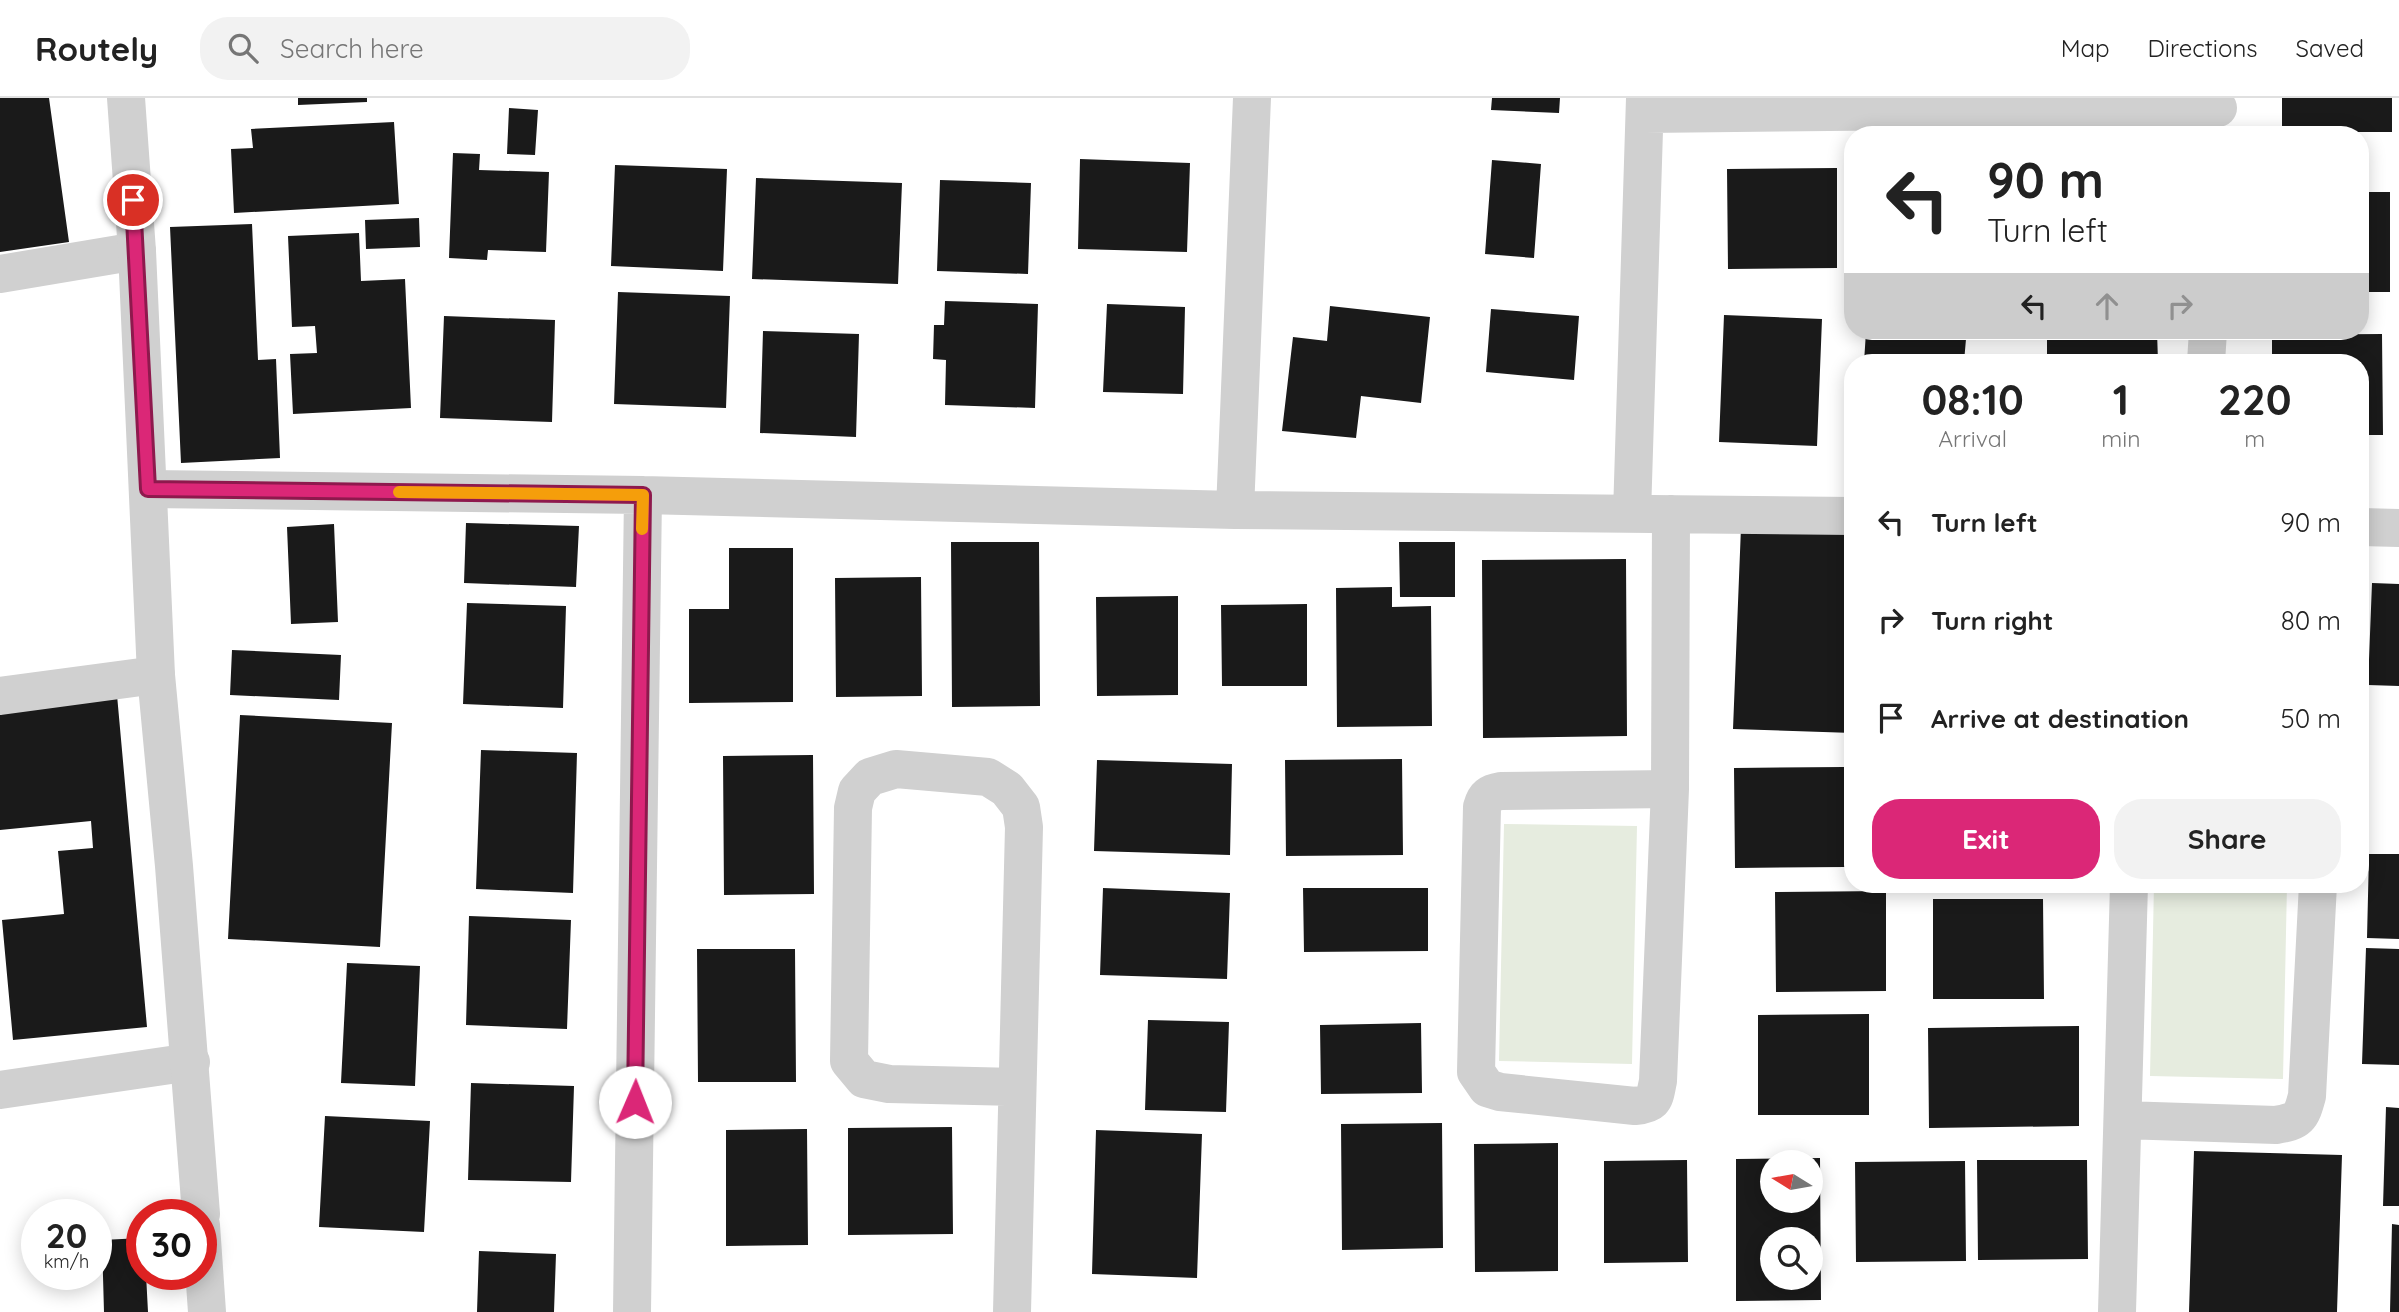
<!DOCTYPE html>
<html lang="en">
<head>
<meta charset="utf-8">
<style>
	:root { --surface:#fff; --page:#f2f2f2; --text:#222; --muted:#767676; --line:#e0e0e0; --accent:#db2777 }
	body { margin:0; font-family:Quicksand,sans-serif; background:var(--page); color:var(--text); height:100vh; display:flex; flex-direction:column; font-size:26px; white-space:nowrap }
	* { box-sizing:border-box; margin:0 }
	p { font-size:23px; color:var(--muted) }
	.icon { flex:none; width:38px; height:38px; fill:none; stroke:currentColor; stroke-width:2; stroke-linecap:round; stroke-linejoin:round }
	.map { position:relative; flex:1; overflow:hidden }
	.panel { position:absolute; left:1844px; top:256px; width:525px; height:539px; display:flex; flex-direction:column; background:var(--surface); border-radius:28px; box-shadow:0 4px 18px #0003 }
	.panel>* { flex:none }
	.banner { position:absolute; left:1844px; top:28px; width:525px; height:214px; border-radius:28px; box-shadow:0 4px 18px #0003; background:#fff; color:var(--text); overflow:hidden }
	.needle { width:46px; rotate:281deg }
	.controls { position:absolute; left:1760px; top:1052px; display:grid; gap:14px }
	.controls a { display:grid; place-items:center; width:63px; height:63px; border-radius:50%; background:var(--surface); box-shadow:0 4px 18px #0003; font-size:35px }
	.speed { position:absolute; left:21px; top:1101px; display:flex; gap:14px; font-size:35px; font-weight:700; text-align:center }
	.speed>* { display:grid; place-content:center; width:91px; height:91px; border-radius:50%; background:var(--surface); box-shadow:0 4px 18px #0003; line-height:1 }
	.speed small { font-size:18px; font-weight:400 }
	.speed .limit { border:10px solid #d22; background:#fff; color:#111 }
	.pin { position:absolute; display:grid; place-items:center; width:60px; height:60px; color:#fff; margin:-30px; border:4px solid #fff; border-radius:50%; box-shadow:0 2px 7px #0007 }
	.me { position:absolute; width:77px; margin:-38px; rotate:1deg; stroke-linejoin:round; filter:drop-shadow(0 0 5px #0008) }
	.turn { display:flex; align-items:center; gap:24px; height:147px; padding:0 28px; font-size:32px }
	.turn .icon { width:91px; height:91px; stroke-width:2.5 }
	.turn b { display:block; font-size:49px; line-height:60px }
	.lanes { display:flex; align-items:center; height:66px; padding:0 28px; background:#0003; justify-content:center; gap:35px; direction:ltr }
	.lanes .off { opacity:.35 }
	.eta { display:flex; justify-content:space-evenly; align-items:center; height:119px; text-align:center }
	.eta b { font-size:42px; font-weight:700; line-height:49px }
	.button { display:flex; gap:14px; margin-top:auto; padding:14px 28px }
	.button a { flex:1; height:80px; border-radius:28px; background:var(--accent); color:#fff; font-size:28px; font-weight:700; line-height:80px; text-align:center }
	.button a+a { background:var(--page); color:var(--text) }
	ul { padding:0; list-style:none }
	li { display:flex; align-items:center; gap:21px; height:98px; padding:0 28px }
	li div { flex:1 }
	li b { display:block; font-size:26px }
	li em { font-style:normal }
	header { display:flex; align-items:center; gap:42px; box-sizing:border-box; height:98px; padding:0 35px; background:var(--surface); border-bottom:2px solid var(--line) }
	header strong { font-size:33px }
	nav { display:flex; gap:38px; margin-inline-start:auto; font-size:24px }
	.search { width:490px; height:63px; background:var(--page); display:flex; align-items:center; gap:18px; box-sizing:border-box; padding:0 24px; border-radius:28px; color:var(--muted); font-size:26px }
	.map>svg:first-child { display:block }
	.green { fill:#e6ecdf }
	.building { fill:#1a1a1a; fill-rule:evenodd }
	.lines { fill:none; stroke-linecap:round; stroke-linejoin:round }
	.minor { stroke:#d0d0d0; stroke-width:38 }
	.tertiary { stroke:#d0d0d0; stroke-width:38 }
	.route-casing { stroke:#8e194d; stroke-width:18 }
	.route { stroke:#db2777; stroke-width:12 }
	.slow { stroke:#f59e0b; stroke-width:12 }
</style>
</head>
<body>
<header>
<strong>Routely</strong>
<div class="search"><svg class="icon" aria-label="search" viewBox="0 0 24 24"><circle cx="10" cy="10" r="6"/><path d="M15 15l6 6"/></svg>Search here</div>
<nav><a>Map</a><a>Directions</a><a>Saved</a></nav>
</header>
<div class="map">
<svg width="2399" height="1214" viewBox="0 0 2399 1214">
	<rect width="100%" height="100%" fill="#fff"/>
	<path class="green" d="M1504,726L1637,728L1632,966L1499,963Z
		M2154,786H2287L2283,981L2150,978Z"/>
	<path class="building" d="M0,0H49L69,144L0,154Z
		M298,0H367V4L298,7Z
		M1492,0H1560L1559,15L1491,12Z
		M2282,0H2392V34H2282Z
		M509,10L538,12L535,57L507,56Z
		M394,24L399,106L234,115L231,51L253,50L251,31Z
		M453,55L480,56L479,72L549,74L546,154L488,152L487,162L449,160Z
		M1080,61L1190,65L1187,154L1078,151Z
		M1492,62L1541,66L1534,160L1485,156Z
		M615,67L727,71L723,173L611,168Z
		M1837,70V170L1728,171L1727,71Z
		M756,80L902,85L898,186L752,181Z
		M940,82L1031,85L1028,176L937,173Z
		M2361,94H2390V194H2361Z
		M419,120L420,149L366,151L365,122Z
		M252,126L258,262L276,261L280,360L181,365L170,129Z
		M359,135L361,183L405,181L411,310L293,316L290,256L317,255L315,228L292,229L288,138Z
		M618,194L730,198L726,310L614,306Z
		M945,203L1038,206L1035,310L945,307L946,262L933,261L934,227H944Z
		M1107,206L1185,209L1183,296L1103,294Z
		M1330,208L1430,219L1421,305L1361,298L1356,340L1282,333L1293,239L1327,243Z
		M1491,211L1579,218L1574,282L1486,274Z
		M1724,217L1822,221L1817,348L1719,344Z
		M444,218L555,222L552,324L440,320Z
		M763,233L859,236L856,339L760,335Z
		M2047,233H2157L2158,264H2047Z
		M1866,234L1966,241L1964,264H1864Z
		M2382,236L2383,337H2361V264H2272V237Z
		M466,425L579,428L576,489L464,485Z
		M334,426L338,524L291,526L287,429Z
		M1741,429L1853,433V635L1733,631Z
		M951,444H1039L1040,608L952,609Z
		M1399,444H1455V499H1400Z
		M729,450H793V604L689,605V511H729Z
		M1626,461L1627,638L1483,640L1482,462Z
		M921,479L922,598L836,599L835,480Z
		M2372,485L2399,486V588L2368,587Z
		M1392,489V509L1431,508L1432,628L1337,629L1336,490Z
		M1178,498V597L1097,598L1096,499Z
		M467,505L566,508L563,610L463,606Z
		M1307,506V588H1222L1221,507Z
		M232,552L341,557L339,602L230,597Z
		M117,597L147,929L13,942L2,822L64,816L58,753L93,750L91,723L0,732V608Z
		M240,617L392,625L380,849L228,841Z
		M481,652L577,655L573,795L476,791Z
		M813,657L814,796L724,797L723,658Z
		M1402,661L1403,757L1286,758L1285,662Z
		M1097,662L1232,666L1230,757L1094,753Z
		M1844,669L1845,769L1735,770L1734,670Z
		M2369,756H2399V841L2367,840Z
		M1103,790L1230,795L1227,881L1100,877Z
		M1303,790H1428V853L1304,854Z
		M1886,793V893L1776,894L1775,794Z
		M1933,801H2043L2044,901H1933Z
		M469,818L571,822L567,931L466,927Z
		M2366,850L2399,851V967L2362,966Z
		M697,851H795L796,984H698Z
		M347,865L420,868L415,988L341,985Z
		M1869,916V1017H1758V917Z
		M1148,922L1229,924L1226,1014L1145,1012Z
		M1421,925L1422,995L1321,996L1320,927Z
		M2079,928V1028L1929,1030L1928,930Z
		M471,985L574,988L571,1084L468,1082Z
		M2386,1009L2399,1010V1108H2383Z
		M325,1018L430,1023L424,1134L319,1129Z
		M1442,1025L1443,1150L1342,1152L1341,1026Z
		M952,1029L953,1136L848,1137V1030Z
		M807,1031L808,1147L726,1148V1032Z
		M1096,1032L1202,1036L1197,1180L1092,1176Z
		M1558,1045V1173L1475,1174L1474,1046Z
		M2194,1053L2342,1057L2337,1214H2189Z
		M1820,1060L1821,1202L1736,1203V1061ZM1773,1064H1811V1102H1773ZM1773,1141H1811V1180H1773Z
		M1687,1062L1688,1164L1604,1165V1063Z
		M1977,1062H2087L2088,1161L1978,1162Z
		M1965,1063L1966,1163L1856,1164L1855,1064Z
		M2392,1126L2399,1127V1214H2390Z
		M142,1140V1176H146L148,1214H104L102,1142Z
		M479,1153L556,1156L554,1214H477Z"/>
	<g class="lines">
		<path class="minor" d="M1645,16L2218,10
			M0,176L137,153
			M2206,264L2208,233
			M148,391L643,397L1235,412L1853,418
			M1235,412L1252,0
			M1632,416L1645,0
			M2361,429L2399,430
			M0,598L156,577
			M1670,691L1501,693C1489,695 1485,698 1482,709L1476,974L1487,990L1500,994L1635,1008C1656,1006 1654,1001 1658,983L1670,691L1671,416
			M0,992L191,964
			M2123,1022L2276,1027C2299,1023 2301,1020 2307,998L2318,786
			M632,1214L643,397
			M1012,1214L1024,729L1021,709L1007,691L988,679L896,671L870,679L857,693L853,710L849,963L864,981L889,986L1017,989
			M2117,1214L2129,786"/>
		<path class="tertiary" d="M126,0L137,153L156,577L174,768L201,1116
			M201,1127L207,1214"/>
	</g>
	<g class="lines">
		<g class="route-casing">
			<path id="route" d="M133,102L148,391L643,397L635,1004"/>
		</g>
		<use href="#route" class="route"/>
		<path class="slow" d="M399,394L643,397L642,431"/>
	</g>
</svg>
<div class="controls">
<a><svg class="needle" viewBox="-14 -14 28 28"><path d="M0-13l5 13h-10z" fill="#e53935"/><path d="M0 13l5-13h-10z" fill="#767676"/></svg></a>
<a><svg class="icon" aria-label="search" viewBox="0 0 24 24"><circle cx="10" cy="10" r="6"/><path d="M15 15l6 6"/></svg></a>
</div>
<div class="speed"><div>20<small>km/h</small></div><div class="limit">30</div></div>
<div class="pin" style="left:133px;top:102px;background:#d93025"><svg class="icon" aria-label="arrive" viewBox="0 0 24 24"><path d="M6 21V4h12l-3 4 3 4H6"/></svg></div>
<svg class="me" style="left:635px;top:1004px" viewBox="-20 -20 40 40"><circle r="19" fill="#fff"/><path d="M0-13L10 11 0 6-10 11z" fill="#db2777"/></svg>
<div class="banner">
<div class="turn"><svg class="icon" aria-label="left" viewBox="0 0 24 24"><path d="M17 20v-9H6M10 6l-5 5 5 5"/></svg><div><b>90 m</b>Turn left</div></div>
<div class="lanes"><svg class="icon" aria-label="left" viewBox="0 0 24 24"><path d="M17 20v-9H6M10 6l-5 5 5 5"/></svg><svg class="icon off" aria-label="ahead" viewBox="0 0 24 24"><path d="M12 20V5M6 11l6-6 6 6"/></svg><svg class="icon off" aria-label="right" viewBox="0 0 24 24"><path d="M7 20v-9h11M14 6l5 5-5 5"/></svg></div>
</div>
<section class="panel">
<div class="eta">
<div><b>08:10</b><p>Arrival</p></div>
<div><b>1</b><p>min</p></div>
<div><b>220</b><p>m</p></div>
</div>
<ul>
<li><svg class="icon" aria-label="left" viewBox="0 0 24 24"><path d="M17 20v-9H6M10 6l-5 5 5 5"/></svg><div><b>Turn left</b></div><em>90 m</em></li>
<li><svg class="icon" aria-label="right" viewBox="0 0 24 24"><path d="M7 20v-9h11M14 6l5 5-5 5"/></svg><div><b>Turn right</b></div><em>80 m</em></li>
<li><svg class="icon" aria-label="arrive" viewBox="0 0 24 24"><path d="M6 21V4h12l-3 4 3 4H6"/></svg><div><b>Arrive at destination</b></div><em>50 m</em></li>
</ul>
<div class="button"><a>Exit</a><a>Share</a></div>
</section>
</div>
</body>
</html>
